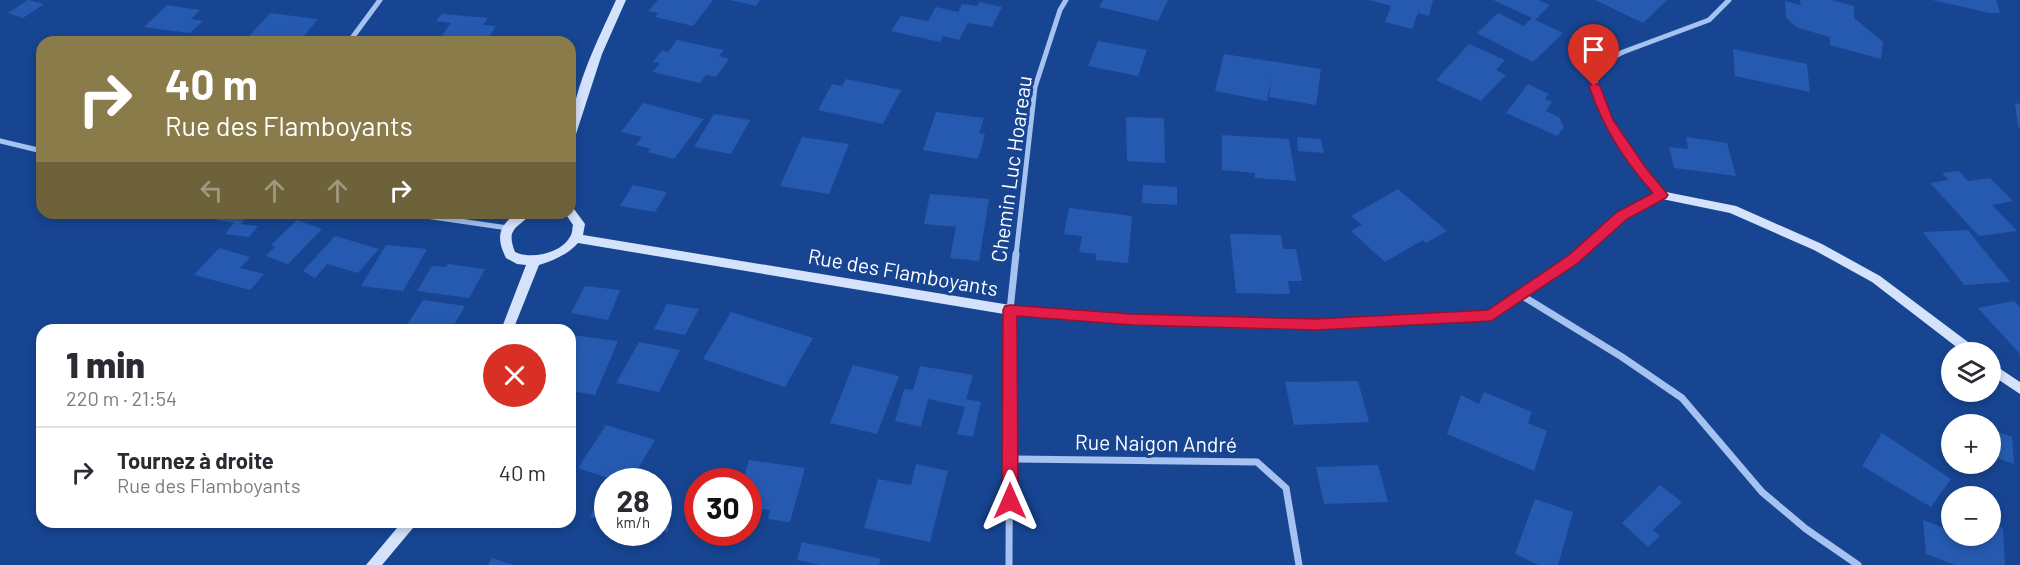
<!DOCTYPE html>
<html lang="fr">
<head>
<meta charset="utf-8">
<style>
	:root { --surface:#fff; --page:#f7f7f7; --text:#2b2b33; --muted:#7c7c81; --line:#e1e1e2 }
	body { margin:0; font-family:Barlow,sans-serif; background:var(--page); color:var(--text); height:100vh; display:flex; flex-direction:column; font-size:22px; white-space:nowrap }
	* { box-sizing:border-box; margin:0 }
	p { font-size:20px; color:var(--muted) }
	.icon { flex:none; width:33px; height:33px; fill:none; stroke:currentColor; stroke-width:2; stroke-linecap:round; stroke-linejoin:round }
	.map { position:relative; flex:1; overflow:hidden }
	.details { position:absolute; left:36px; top:324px; width:540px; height:204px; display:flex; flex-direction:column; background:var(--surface); border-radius:18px; box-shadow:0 3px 9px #0003 }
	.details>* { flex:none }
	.banner { position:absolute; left:36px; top:36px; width:540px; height:183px; border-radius:18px; box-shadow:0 3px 9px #0003; background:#8a7b4a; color:#fff; overflow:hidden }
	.buttons { position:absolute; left:1941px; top:342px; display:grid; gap:12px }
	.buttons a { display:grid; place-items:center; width:60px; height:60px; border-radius:50%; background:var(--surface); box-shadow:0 3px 9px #0003; font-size:30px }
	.speed { position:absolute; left:594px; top:468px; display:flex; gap:12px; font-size:30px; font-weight:700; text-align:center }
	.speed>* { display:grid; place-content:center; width:78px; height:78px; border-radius:50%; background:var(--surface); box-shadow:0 3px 9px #0003; line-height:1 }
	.speed small { font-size:15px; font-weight:400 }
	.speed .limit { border:9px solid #d22; background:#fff; color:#111 }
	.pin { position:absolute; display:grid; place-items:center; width:51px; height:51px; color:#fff; margin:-62px -26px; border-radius:50% 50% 50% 0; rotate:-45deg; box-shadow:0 0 6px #0007 }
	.pin .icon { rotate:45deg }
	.me { position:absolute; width:66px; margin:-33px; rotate:0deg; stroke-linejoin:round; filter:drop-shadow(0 0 4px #0008) }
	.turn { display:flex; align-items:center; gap:21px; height:126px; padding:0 30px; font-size:27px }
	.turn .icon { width:78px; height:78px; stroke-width:2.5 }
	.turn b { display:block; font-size:42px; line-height:51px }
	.lanes { display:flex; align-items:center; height:57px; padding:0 30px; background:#0003; justify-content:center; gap:30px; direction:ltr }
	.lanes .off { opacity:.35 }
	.round { display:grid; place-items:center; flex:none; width:63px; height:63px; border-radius:32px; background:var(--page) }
	.headline { display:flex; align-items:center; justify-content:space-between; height:102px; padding:0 30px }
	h1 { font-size:36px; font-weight:800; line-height:45px }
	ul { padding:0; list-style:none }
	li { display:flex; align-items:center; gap:18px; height:90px; padding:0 30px; border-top:2px solid var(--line) }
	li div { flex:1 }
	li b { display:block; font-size:22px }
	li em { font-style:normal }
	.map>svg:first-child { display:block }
	.building { fill:#265ab0 }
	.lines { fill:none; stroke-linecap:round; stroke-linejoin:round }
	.minor-far1 { stroke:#a6c2f0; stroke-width:5 }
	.minor { stroke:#a6c2f0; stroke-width:7 }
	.secondary { fill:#d4e2fb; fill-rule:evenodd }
	.route { fill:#e11d48; stroke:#92132f; stroke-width:1.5 }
	.labels { text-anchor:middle; stroke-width:6; stroke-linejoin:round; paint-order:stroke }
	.street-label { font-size:21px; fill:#fff; stroke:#174592 }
</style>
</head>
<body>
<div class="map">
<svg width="2020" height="565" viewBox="0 0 2020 565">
	<rect width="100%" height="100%" fill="#174592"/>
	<path class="building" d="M28,0L44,4L23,18L8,13Z
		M658,0H713L693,26L655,17L658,13L648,11Z
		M730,0H760L756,6Z
		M1103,0H1168L1158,21L1099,7Z
		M1369,0H1433L1429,16L1418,13L1412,29L1385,22L1391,6Z
		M1493,0H1538L1550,5L1535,20L1563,33L1533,62L1477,33L1498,13L1524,26L1532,18Z
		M1595,0H1667L1643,23Z
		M1800,0H1831L1854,6V18L1883,42L1881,59L1830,45V37L1798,28L1786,18L1785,1L1801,5Z
		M1932,0H1996L2000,13H1990Z
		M979,2L1002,7L992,27L968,23L959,40L943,36L940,42L891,31L901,16L928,21L936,7L958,12L962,4L977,6Z
		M167,5L200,10L191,19L203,21L190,33L144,27Z
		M270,13L309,18L318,19L301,39H297L294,42H244Z
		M442,14L488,18L483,25L496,26L486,42L438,41L451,23L436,21Z
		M677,40L724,50L719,56L729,59L716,77L706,75L700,83L653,72L660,63L653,62L662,50L668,52Z
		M1098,41L1147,50L1138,76L1088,66Z
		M1469,44L1505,60L1496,70L1506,75L1481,101L1436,80Z
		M1733,49L1807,64L1810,92L1735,76Z
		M1224,54L1321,69L1316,105L1269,97L1272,74L1267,101L1215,91Z
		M846,79L901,90L883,124L818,110L832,84L842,86Z
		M1528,84L1549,94L1545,99L1552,102L1546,111L1559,117L1564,127L1557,136L1506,113Z
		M643,103L704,119L674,159L648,152L651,149L636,145L642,137L621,132Z
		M2015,103L2020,104V128L2018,127Z
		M936,112L984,118L979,133L985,134L978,159L923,150Z
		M714,114L750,120L731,154L694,147Z
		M1126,117L1164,118L1165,163L1127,161Z
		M1222,135L1289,139L1296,181L1255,178V173L1222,170Z
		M802,137L849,144L829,194L780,186Z
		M1297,137L1321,139L1324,153L1298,151Z
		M1686,137L1727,143L1736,176L1674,168L1669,147L1688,149Z
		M1959,171L1968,181L1990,178L2013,201L1992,205L2017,231L1979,236L1930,183L1949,180L1942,173Z
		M633,185L667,192L655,212L620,206Z
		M1143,185L1177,187V205L1142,203Z
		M1398,189L1447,231L1426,243L1423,240L1385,262L1351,231L1362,225L1351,216Z
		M930,194L989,199L979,261L950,258L956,227L924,224Z
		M1069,208L1132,216L1128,263L1096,260V254L1079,252L1082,236L1064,234Z
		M223,213H250L241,224L258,226L249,237L225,234L234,223L217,220Z
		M297,220L322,229L288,264L266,256L275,247L271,245Z
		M1968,230L1974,238L2010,282L1964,285L1923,232Z
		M1230,234L1281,235L1283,249H1296L1302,281H1288L1290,294L1236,293Z
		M335,236L379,249L358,273L327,264L315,278L303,271Z
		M386,245L427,249L403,291L361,286Z
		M219,248L250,257L240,268L264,274L250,290L194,275Z
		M448,264L485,269L469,298L417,291L432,266L446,267Z
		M585,286L620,290L608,320L571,313Z
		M423,300L465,306L451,330H404Z
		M2014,301L2020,307V354L1978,308Z
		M667,304L699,309L685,335L654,329Z
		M731,312L813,338L785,387L703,359Z
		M571,335L618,341L595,395L570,391Z
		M639,342L680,350L659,392L616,383Z
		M853,365L899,376L877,434L830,423Z
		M920,366L973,375L966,399L981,402L973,437L957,434L965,407L928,399L921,427L895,421L904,389L913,390Z
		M1358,381L1369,422L1294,425L1285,382Z
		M1484,392L1532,412L1528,423L1547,431L1534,471L1447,434L1461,395L1479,404Z
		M606,425L655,440L630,482H620L578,468Z
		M1992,430L2012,437L2014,464L1997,458Z
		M1882,433L1951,479L1931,507L1862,466Z
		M749,460L805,468L790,522L768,519L770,510L748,507V482H743Z
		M916,464L948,471L930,542L864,528L878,479L911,485Z
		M1378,465L1388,502L1324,504L1316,467Z
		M606,484L608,520L590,517Z
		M1660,485L1682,502L1653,530L1660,536L1648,547L1622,523Z
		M658,494L673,497L668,532L658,530Z
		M1535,499L1573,512L1558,565H1539L1515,554Z
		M1944,506L1952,509V536H1990V523L2003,528L2005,565H1955L1926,554L1923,520L1944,528Z
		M802,542L881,559L879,565H820L797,560Z
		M492,558L513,565H488Z"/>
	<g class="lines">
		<path class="minor-far1" d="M349,42L380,0
			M0,141L42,151
			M1661,195C1636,165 1601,129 1595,88C1594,81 1597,72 1598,65L1623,52L1709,20L1729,0
			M405,213L508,228
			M1016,255L1035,87L1060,10L1066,0"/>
		<path class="minor" d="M1521,295L1622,357L1682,398L1762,492L1806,529L1858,565
			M1010,459L1257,462L1286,488L1299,565
			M1009,565L1010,310L1016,254"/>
		<path class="secondary" d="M616,0H626L602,54L575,137L570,141C570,94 597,42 616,0Z
			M1661,191L1736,206L1822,244L1880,276L1976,348L1978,352H1963L1872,282L1814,250L1730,213L1662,199L1626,219L1577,262L1495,318L1316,330L1132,325L1010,315L578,243C567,255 554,260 539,265L513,330H501L526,265L517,264L506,258C496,238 498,226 517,213H532C519,228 505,227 515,252C531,260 563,253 571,235C573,231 572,228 573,225L565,213H570V208L574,209L585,224L583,235L1010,305L1132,315L1316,320L1489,310L1569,256L1618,213Z
			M1990,362L2020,382V394L1990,374Z
			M402,522H418L382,565H366Z"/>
	</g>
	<path class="route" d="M1594,82L1600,86L1613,120L1646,168L1668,195L1666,198L1627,219L1578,263L1491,321L1316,330L1132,325L1017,316L1018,501L1015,506L1010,508L1004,506L1002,501L1003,310L1005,306L1010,305L1132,314L1316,319L1488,310L1569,255L1617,212L1653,193C1623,159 1604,129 1589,86Z"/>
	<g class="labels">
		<g class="street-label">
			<text transform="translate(1012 169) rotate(-82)" y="7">Chemin Luc Hoareau</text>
			<text transform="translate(903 273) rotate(10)" y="7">Rue des Flamboyants</text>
			<text transform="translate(1156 444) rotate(1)" y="7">Rue Naigon André</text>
		</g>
	</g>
</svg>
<div class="buttons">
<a><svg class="icon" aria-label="layers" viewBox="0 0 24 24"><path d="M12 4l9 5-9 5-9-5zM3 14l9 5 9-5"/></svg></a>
<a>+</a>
<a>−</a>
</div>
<div class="speed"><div>28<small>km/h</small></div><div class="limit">30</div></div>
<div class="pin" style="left:1594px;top:86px;background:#d93025"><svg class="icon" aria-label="arrive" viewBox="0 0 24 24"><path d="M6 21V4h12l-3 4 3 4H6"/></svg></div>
<svg class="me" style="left:1010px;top:501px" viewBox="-20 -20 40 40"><path d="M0-17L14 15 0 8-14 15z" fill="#e11d48" stroke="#fff" stroke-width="4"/></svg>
<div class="banner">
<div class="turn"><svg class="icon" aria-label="right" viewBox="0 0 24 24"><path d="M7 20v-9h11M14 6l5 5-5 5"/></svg><div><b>40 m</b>Rue des Flamboyants</div></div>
<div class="lanes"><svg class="icon off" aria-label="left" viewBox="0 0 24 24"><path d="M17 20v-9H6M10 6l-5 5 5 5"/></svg><svg class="icon off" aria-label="ahead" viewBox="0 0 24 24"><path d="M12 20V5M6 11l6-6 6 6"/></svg><svg class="icon off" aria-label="ahead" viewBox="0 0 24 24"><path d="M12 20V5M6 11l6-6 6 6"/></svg><svg class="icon" aria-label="right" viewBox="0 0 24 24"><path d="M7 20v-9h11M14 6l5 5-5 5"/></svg></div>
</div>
<section class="details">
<div class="headline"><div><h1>1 min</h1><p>220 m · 21:54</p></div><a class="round" style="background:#d93025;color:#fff"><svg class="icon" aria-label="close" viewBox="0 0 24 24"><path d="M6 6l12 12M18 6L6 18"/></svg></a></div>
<ul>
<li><svg class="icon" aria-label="right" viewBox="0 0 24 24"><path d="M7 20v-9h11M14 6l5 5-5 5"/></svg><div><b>Tournez à droite</b><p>Rue des Flamboyants</p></div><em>40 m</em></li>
</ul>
</section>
</div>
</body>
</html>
